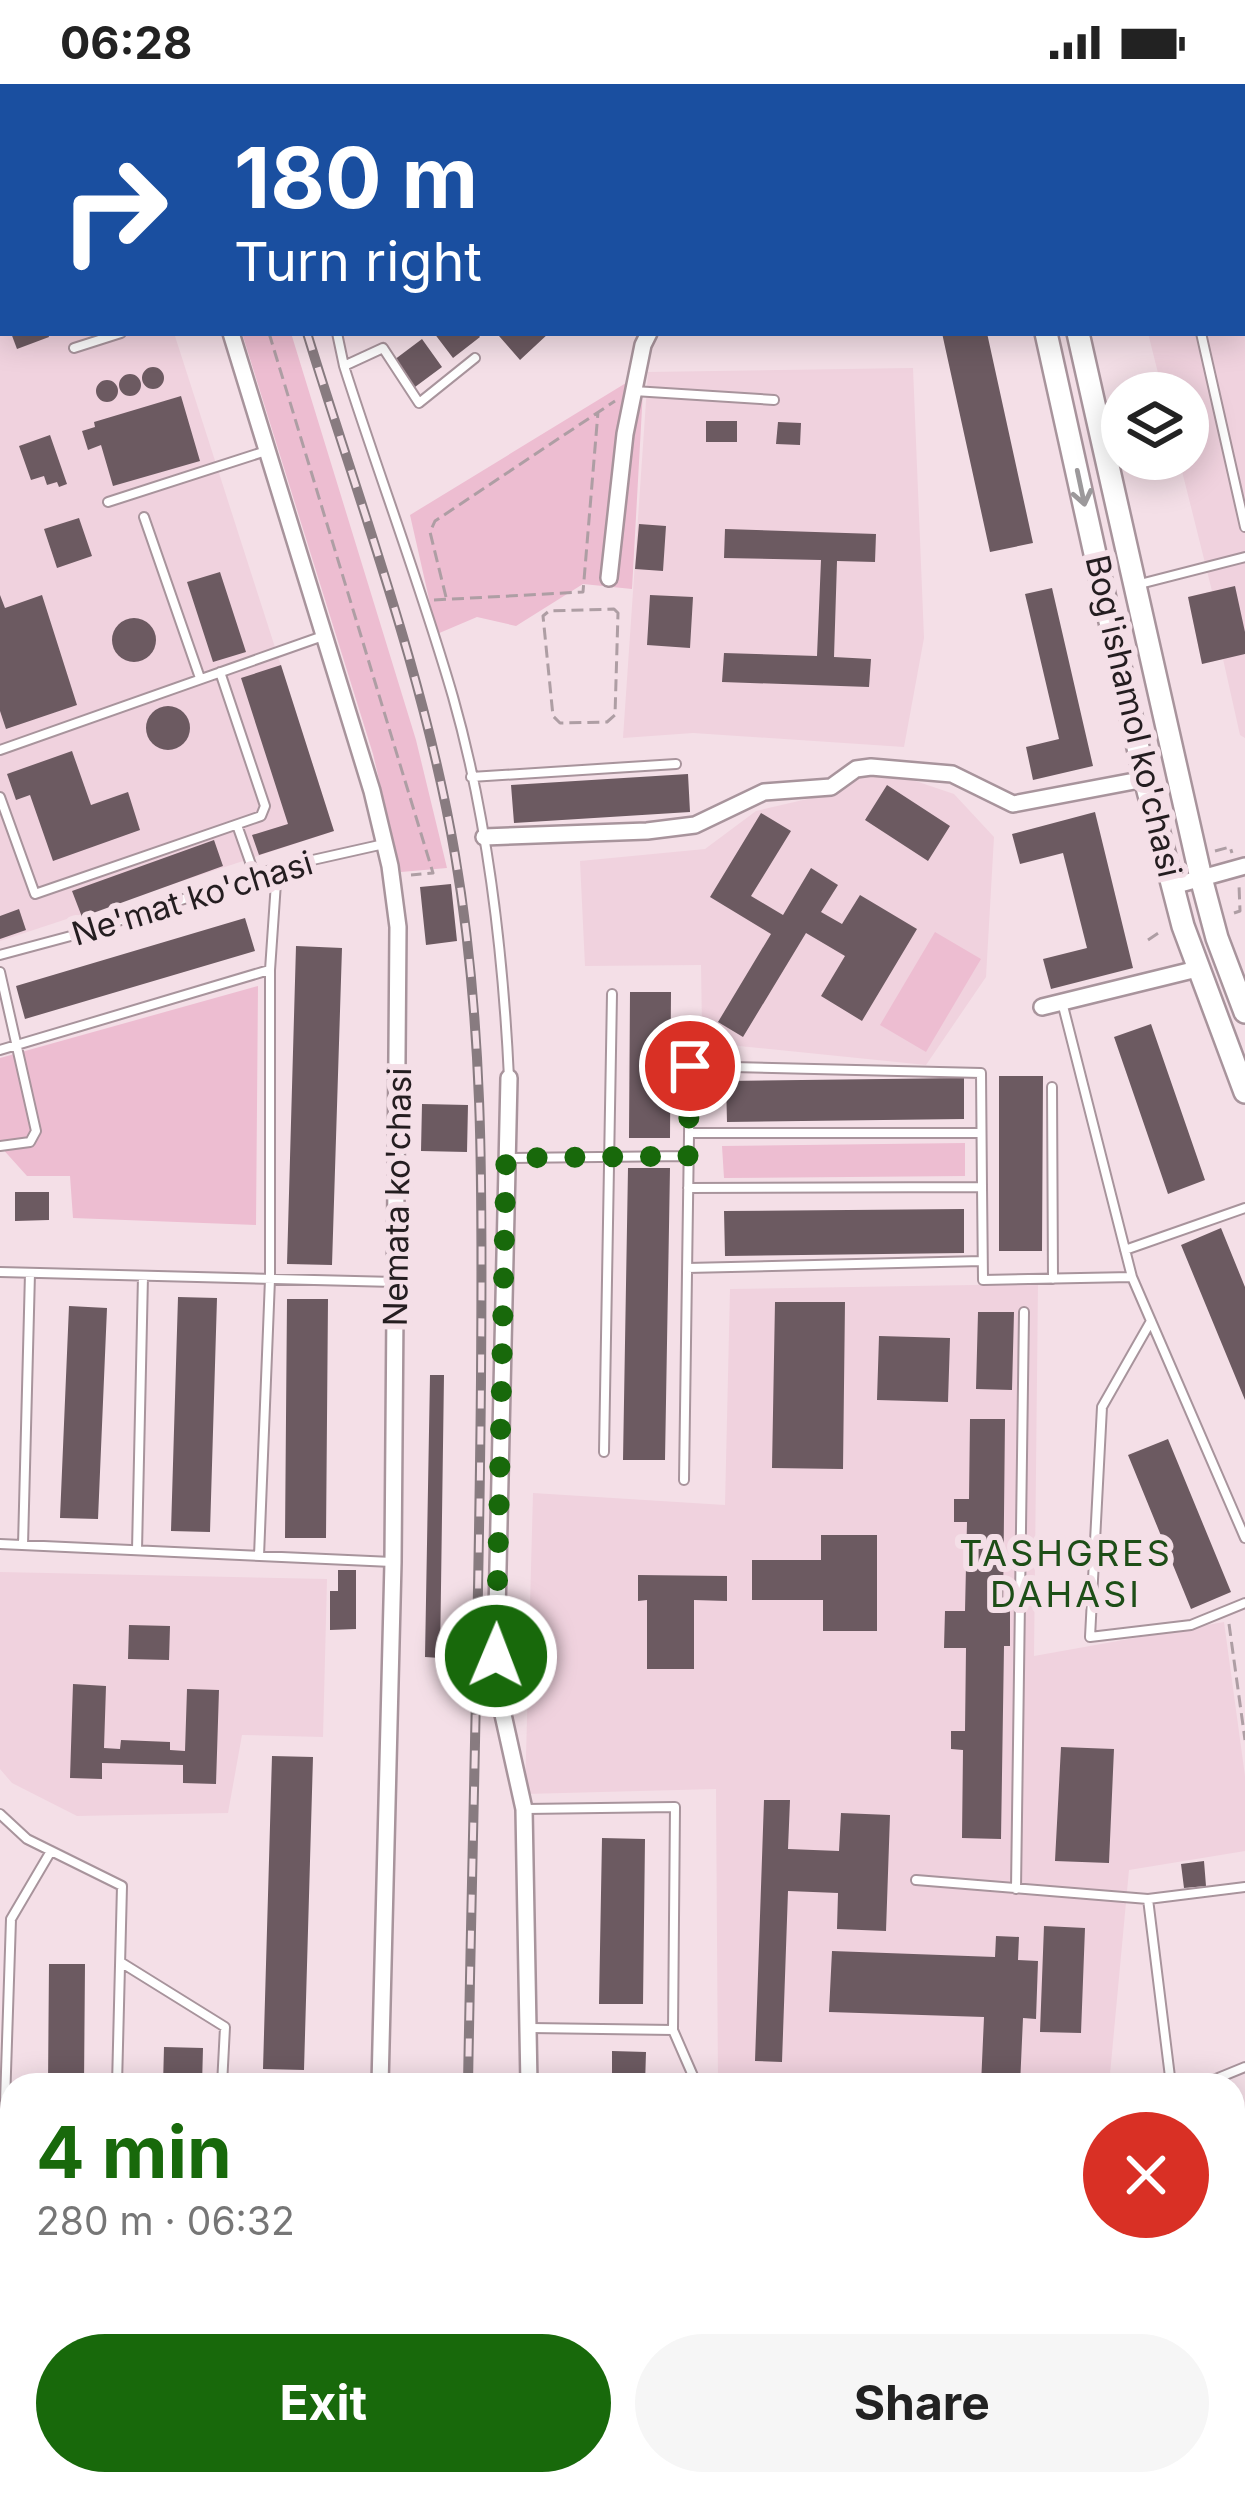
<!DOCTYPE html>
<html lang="en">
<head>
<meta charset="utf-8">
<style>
	:root { --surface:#fff; --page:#f6f6f6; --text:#222; --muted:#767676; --accent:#18690b }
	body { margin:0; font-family:Inter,sans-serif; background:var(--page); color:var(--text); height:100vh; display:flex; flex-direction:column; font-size:45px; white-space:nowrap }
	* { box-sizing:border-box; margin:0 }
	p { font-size:39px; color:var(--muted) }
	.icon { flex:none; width:66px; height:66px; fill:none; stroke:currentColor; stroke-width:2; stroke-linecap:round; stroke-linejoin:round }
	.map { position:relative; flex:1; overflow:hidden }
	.panel { position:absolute; left:0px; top:1989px; width:1245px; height:423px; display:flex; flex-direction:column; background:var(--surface); border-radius:36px 36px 0 0; box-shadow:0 6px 30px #0003 }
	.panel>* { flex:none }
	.hud { position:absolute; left:0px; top:0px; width:1245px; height:252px; box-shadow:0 6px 30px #0003; background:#1a4fa0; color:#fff; overflow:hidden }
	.buttons { position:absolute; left:1101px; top:288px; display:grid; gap:24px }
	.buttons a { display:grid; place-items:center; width:108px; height:108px; border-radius:50%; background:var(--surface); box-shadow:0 6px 30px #0003; font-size:60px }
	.pin { position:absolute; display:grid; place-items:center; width:102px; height:102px; color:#fff; margin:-51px; border:6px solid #fff; border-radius:50%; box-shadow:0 3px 12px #0007 }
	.me { position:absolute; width:132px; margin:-66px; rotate:1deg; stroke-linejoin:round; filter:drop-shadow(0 0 9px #0008) }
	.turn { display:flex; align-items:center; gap:42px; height:252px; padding:0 36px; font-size:54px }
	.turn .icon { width:156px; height:156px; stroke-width:2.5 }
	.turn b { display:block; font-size:84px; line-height:102px }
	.round { display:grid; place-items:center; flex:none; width:126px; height:126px; border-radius:63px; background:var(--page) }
	.overview { display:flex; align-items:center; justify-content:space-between; height:204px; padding:0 36px }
	h1 { font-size:72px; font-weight:700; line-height:90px; color:var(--accent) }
	.button { display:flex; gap:24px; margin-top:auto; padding:24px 36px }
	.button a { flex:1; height:138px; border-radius:72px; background:var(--accent); color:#fff; font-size:48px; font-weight:700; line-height:138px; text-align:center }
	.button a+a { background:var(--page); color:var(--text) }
	.status { display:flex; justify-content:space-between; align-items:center; height:84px; padding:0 60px; background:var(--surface); direction:ltr }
	.status svg { height:33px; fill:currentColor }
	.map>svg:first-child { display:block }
	.built { fill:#f0d2de }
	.green { fill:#edbdd1 }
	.building { fill:#6c5a61 }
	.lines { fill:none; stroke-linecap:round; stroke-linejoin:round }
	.lane-casing { stroke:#a8949c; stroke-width:12 }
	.street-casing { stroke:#a8949c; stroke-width:20 }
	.secondary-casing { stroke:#a8949c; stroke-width:26 }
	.path { stroke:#ae9ea4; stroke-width:3; stroke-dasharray:12 6; stroke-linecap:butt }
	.lane { stroke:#fff; stroke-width:8 }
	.street { stroke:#fff; stroke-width:15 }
	.secondary { stroke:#fff; stroke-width:21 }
	.rail-casing { stroke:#887b80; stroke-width:10 }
	.rail { stroke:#f4dfe7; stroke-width:6; stroke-dasharray:18; stroke-linecap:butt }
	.oneway { stroke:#9c999b }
	.route { stroke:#18690b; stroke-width:21; stroke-dasharray:0 37.8 }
	.labels { text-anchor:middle; stroke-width:12; stroke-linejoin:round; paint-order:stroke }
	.street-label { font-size:33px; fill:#241d20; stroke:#f4dfe7 }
	.neighbourhood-label { font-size:36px; letter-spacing:3px; fill:#1d4e17; stroke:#f4dfe7 }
</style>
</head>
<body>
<div class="status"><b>06:28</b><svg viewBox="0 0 49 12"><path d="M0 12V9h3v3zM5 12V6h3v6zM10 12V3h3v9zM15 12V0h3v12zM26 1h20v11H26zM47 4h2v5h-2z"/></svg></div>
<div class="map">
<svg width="1245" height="2411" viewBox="0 0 1245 2411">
	<rect width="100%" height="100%" fill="#f4dfe7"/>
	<path class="built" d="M1245,93V654L1240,651L1223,575L1202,580L1188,513L1212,507L1179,375H1188V309H1163L1148,249H1242Z
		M0,248L174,249L334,747L0,857Z
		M913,284L924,554L904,663L693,649L623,654L648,288Z
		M880,685L954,710L994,753L986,893L926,981L729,961L702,945L701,881L585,882L580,777L705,765L756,727L816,713Z
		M1038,1200L1034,1572L1224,1538L1245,1692V1767L1129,1786L1109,2001H718L716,1705L525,1710L533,1409L725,1421L730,1205Z
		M0,1488L327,1495L323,1653L242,1651L228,1729L77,1732L12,1699L0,1685Z"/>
	<path class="green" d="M242,249H291L416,656L447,784L401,788L373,670Z
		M644,288L632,505L583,500L516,542L477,533L437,550L410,431Z
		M935,848L981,875L926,968L880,941Z
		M258,902L256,1141L73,1134L70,1092H27L0,1062V974Z
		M965,1059V1092L724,1094L722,1062Z"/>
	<path class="building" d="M11,249H48L49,253L17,265Z
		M434,249H477L480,253L453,274Z
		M502,249H549L520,276L499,252Z
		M942,249H987L1033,459L990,468Z
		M422,255L442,283L415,303L394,276Z
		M142 294a11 11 0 1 1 22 0a11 11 0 1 1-22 0Z
		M119 301a11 11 0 1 1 22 0a11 11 0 1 1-22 0Z
		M96 307a11 11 0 1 1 22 0a11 11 0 1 1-22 0Z
		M181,312L200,377L113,402L101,361L88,366L82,347L95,343L94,338Z
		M706,337H737V358H706Z
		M778,338L801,339L800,361L776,360Z
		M50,351L67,400L59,403L57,398L47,401L44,392L31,396L19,362Z
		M79,434L92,472L57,484L44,445Z
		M639,440L666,442L663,487L635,485Z
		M725,445L876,450L875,478L837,477L834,573L871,575L869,603L722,598L724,569L817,572L821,476L724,474Z
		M220,488L246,568L213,578L187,498Z
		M1235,502L1245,548V570L1202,580L1188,513Z
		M1052,504L1093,682L1033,696L1026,663L1059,655L1025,510Z
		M0,511L5,524L42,511L77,621L6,645L0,627Z
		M650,511L693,513L690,564L647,561Z
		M112 556a22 22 0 1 1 44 0a22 22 0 1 1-44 0Z
		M281,581L334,747L259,771L252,751L288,740L241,594Z
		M146 644a22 22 0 1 1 44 0a22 22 0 1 1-44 0Z
		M72,667L91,721L128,708L140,746L53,777L30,711L16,716L7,690Z
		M688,690L690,728L514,739L511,701Z
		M887,701L950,742L928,777L865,736Z
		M1095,728L1133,884L1051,905L1043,875L1087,864L1063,769L1020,780L1012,750Z
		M761,729L791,747L751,812L783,831L811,784L838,801L821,828L842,840L860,811L917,845L862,937L821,912L845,872L806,849L743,953L718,938L771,850L710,813Z
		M214,756L223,782L82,833L72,807Z
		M451,800L457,857L426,861L420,803Z
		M19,825L26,846L0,855V832Z
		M245,834L255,867L25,935L16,902Z
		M296,862L342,864L332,1181L287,1180Z
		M630,908H671L670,1054H629Z
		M1151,940L1205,1096L1168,1110L1114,953Z
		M999,992H1043L1042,1167H999Z
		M964,994V1035L727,1038L726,997Z
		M422,1020L468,1021L467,1068L421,1067Z
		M628,1084H670L665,1376H623Z
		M15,1108H49V1136L15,1137Z
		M964,1125V1169L725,1172L724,1127Z
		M1221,1144L1245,1203V1316L1181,1161Z
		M178,1213L217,1214L210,1448L171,1447Z
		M287,1215H328L326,1454H285Z
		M775,1218H845L843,1385L772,1384Z
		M69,1222L107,1224L98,1435L60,1434Z
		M978,1228H1014L1012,1306L976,1305Z
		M879,1252L950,1254L948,1318L877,1316Z
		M430,1291H444L440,1574L425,1573Z
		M970,1335H1005L1003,1526H1010V1562H1004L1001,1755L962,1754L963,1666L951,1665V1647H965L966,1564H944L945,1527H965L967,1438H954V1415H969Z
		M1168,1355L1231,1508L1191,1525L1128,1371Z
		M821,1451H877V1547H823V1516H752V1476H821Z
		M338,1486H356V1545L330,1546V1507H338Z
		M638,1491L727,1492V1517L694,1516V1585H647V1516L638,1517Z
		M129,1541L170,1542L169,1576L128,1575Z
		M73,1600L106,1602L104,1664L120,1665L121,1656L170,1658V1666L185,1667L187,1605L219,1606L216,1700L183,1699V1681L102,1679V1695L70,1694Z
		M1061,1663L1114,1665L1109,1779L1055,1777Z
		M272,1672L313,1673L304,1986L263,1985Z
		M764,1716H790L788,1765L839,1767L841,1729L890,1731L886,1847L837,1845L838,1809L788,1807L782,1978L755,1977Z
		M602,1754L645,1755L643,1920H599Z
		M1204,1777L1206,1802L1184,1804L1181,1780Z
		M1044,1842L1085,1844L1081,1949L1040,1948Z
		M996,1852L1019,1853L1018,1876L1038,1877L1036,1935L1023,1934L1020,2001H981L984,1933L829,1928L832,1867L995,1873Z
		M49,1880H85L84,2001H48Z
		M164,1963L203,1964L202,2001H163Z
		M612,1967L646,1968L645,2001H612Z
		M5,2096L12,2101V2166L0,2183V2104Z
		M0,2330L12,2339V2391L4,2403L0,2400Z
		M12,2400H97L113,2411H4Z
		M603,2400H641V2411H603Z"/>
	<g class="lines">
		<g class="lane-casing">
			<path id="lane" d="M632,0L634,3
				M1059,0V3
				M0,27L3,26
				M1242,103L1245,102
				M337,249L344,282L383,264L419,319L475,274
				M1201,249L1245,443
				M74,264L121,249
				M344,282C379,392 421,502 453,613C488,736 503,866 509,994
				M634,307L774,316
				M108,418L266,367
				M144,433L200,594
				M1136,501L1245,473
				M0,666L323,552
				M471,693L676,680
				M0,713L35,810L261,732L265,722L220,588
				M237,741L255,792
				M0,871L82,849L277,784L384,760
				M0,888L36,1047L30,1058L0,1062
				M0,966L269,886
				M1052,1003L1053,1195
				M689,1049H980
				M510,1074L688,1072
				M982,1103L983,1196L1132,1193L1062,918
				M1125,1166L1245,1124
				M687,1184L982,1177
				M0,1188L395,1198
				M1132,1193L1245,1454
				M1151,1237L1102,1323L1090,1553L1191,1541L1245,1519
				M604,1368L612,910
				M684,1396C686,1258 688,1120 690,982L981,989L982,1103L688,1104
				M0,1460L392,1478
				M23,1461L30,1189
				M137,1466L143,1192
				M259,1472L270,1195V886L277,784
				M526,1725L675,1723L673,1946L697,2001
				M0,1730L27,1755L122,1802L117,2001
				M916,1796L1148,1815
				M1016,1805L1024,1228
				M122,1879L225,1943L222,2001
				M531,1944L673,1946
				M1171,2001L1148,1815L1245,1803
				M1201,2001L1245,1983
				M4,2049L11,1835L51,1767
				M0,2077L12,2059
				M1233,2154L1244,2168
				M1233,2209L1245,2248
				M0,2299L12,2307
				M155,2400L172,2411
				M956,2400L959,2411
				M1017,2400L1021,2411
				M656,2411L657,2400"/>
		</g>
		<g class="street-casing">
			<path id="street" d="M130,0L131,3
				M231,249L372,707L390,782L398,843L393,1478L380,2001
				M609,494L625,350L643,261L649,249
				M484,753L647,747L695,741L764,708L831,703L856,685L871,683L952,690L1013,720L1145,695
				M1173,802L1245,782
				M1042,923L1197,885
				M509,994L496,1572L500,1617L524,1725L529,2001
				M0,2048L12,2056
				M546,2400L548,2411
				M357,2411L358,2400"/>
		</g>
		<g class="secondary-casing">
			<path id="secondary" d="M991,0V3
				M1022,0L1023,3
				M417,3L420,0
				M448,3L450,0
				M0,177L3,176
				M0,205L3,204
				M1046,249L1145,695L1183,842L1245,1008
				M1078,249L1201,794L1217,854L1245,928"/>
		</g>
		<path class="path" d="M383,3L387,0
			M480,3L482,0
			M0,149L3,148
			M0,232L3,231
			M269,249L433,789L411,791
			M446,513L430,448L435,437L615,317
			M434,516L583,508L598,328
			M614,525L618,529L615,631L607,638L560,639L553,632L543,532L549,527Z
			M1215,767L1230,763L1232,769
			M1234,829L1240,827L1239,801
			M1148,856L1160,848
			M1229,1540L1245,1656"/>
		<use href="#lane" class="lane"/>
		<use href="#street" class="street"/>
		<use href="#secondary" class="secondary"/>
		<g class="rail-casing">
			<path id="rail" d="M230,0L231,3
				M307,249C360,421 425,594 455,771C485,947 482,1118 481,1295C479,1530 472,1766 468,2001
				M452,2411L453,2400"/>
		</g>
		<use href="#rail" class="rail"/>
	</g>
	<defs><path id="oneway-shaft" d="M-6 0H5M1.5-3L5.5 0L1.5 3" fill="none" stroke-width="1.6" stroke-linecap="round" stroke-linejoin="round" transform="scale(3)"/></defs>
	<use class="oneway" href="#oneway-shaft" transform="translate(1081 404) rotate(78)"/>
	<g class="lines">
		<path class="route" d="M496,1572L506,1074L688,1072L690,982"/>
	</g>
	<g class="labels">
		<g class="street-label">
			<text transform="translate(1134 632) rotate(77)" y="12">Bog'ishamol ko'chasi</text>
			<text transform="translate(192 814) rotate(-17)" y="12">Ne'mat ko'chasi</text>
			<text transform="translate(397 1113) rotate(-89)" y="12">Nemata ko'chasi</text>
		</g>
		<g class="neighbourhood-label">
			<text x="1066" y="1482">TASHGRES<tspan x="1066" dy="41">DAHASI</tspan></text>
		</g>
	</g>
</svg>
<div class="buttons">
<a><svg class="icon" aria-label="layers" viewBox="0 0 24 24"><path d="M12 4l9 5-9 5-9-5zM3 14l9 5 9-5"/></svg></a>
</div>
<div class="pin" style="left:690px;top:982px;background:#d93025"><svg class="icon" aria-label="arrive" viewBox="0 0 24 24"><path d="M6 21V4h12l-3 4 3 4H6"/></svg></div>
<svg class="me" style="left:496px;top:1572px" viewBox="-20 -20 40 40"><circle r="17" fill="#18690b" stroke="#fff" stroke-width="3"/><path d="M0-11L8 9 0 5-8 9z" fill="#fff"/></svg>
<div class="hud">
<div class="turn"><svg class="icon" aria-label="right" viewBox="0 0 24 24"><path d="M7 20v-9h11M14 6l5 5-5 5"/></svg><div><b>180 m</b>Turn right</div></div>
</div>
<section class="panel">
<div class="overview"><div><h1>4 min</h1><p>280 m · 06:32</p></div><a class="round" style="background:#d93025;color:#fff"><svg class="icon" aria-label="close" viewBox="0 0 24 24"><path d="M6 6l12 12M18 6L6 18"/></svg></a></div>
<div class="button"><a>Exit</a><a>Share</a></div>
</section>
</div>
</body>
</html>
